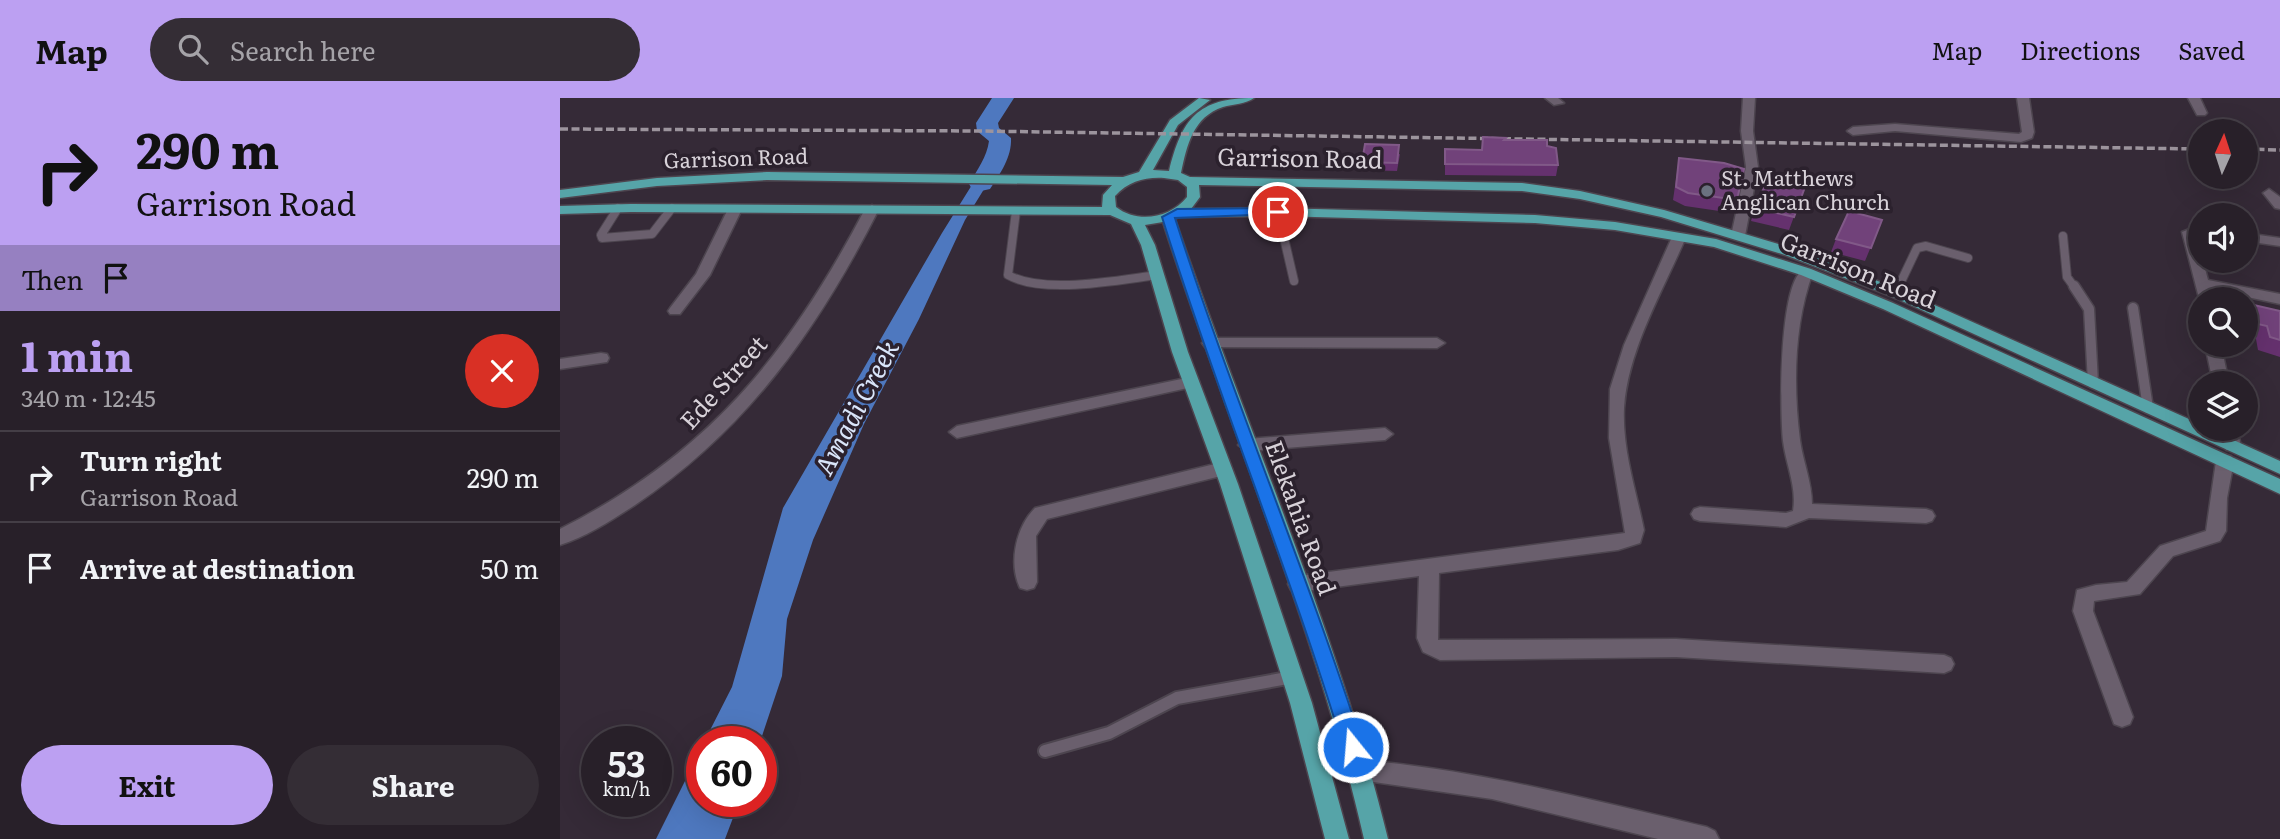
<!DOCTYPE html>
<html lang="en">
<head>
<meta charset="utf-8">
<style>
	:root { --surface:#282029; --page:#342d35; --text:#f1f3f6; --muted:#a5a3a8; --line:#443e46; --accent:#bca0f2 }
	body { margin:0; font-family:Literata,serif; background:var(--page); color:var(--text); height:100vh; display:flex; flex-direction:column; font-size:26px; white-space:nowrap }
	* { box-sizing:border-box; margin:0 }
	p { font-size:23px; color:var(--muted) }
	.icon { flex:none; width:38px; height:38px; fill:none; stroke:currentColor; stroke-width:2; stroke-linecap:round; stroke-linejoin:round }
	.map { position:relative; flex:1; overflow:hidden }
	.drawer { display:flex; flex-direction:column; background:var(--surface); width:560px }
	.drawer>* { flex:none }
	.top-card { background:#bca0f2; color:#111; overflow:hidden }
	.needle { width:46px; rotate:3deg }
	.tools { position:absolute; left:1628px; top:21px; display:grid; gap:14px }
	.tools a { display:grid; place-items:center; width:70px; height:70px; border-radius:50%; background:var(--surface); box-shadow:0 7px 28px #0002,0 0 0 2px var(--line); font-size:35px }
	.speed { position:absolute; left:21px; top:628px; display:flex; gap:14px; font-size:35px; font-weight:700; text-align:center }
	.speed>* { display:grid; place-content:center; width:91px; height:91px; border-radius:50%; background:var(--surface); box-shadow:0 7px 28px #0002,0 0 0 2px var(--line); line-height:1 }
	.speed small { font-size:18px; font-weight:400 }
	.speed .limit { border:10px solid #d22; background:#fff; color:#111 }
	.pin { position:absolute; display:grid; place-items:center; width:60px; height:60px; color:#fff; margin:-30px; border:4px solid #fff; border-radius:50%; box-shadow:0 2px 7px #0007 }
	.me { position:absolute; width:77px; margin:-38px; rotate:343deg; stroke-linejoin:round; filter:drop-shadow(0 0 5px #0008) }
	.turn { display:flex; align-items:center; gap:24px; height:147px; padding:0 21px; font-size:32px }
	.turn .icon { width:91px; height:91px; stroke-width:2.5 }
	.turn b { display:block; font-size:49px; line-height:60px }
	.then { display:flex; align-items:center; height:66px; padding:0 21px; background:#0003; gap:14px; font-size:26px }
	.round { display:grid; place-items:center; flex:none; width:74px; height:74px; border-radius:37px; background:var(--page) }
	.summary { display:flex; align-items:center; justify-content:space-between; height:119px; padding:0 21px }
	h1 { font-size:42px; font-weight:700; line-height:52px; color:var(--accent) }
	.cta { display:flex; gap:14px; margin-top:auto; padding:14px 21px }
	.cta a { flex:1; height:80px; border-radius:42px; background:var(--accent); color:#111; font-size:28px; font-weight:700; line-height:80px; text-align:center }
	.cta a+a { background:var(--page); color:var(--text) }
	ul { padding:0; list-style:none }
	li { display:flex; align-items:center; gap:21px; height:91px; padding:0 21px; border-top:2px solid var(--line) }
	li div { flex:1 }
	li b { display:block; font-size:26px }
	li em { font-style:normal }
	header { display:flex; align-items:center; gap:42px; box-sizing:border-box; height:98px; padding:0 35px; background:var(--accent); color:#111 }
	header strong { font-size:33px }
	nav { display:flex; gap:38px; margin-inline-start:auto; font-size:24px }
	.search { width:490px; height:63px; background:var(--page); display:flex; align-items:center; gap:18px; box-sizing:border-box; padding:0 24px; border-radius:38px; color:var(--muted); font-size:26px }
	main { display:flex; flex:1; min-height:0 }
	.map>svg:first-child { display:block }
	.water { fill:#4e78bf }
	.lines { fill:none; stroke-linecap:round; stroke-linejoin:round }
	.river { fill:#4e78bf; fill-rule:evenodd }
	.service-far2-casing { stroke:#4d454f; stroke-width:10 }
	.service-far1-casing { stroke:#4d454f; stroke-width:13 }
	.service-casing { stroke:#4d454f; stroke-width:16 }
	.minor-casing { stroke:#4d454f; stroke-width:3 }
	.primary-casing { stroke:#4d454f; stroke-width:3 }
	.service-far2 { stroke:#6a5f6d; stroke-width:8 }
	.service-far1 { stroke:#6a5f6d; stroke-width:10 }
	.service { stroke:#6a5f6d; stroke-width:12 }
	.minor { fill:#6a5f6d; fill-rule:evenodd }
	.primary { fill:#56a4a8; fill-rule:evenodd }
	.rail { stroke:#9c949d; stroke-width:3.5; stroke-dasharray:8 3.5; stroke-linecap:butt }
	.wall { fill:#65316e }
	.building { fill:#71427a; stroke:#815988; stroke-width:2 }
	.route { fill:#1a73e8; stroke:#114b97; stroke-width:2 }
	.worship-dot { fill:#6b7280; stroke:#2b212d; stroke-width:2.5 }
	.labels { text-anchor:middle; stroke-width:7; stroke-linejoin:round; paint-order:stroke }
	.far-street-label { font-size:21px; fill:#d8d2d9; stroke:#2b212d }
	.far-poi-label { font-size:21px; fill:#d8d2d9; stroke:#2b212d; text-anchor:start }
	.street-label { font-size:24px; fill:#d8d2d9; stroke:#2b212d }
	.water-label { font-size:26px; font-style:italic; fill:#d9e5f9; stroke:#2b212d }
</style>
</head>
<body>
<header>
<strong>Map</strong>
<div class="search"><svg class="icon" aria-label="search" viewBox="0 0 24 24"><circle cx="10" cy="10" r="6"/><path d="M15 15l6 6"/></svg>Search here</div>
<nav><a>Map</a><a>Directions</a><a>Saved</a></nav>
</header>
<main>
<section class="drawer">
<div class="top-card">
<div class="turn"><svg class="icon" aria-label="right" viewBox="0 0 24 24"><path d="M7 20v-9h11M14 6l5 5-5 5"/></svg><div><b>290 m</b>Garrison Road</div></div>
<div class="then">Then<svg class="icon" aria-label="arrive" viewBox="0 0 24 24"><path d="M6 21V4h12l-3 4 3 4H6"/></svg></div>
</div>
<div class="summary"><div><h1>1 min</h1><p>340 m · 12:45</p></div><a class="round" style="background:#d93025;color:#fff"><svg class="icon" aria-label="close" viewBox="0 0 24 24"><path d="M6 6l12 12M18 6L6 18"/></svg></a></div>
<ul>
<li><svg class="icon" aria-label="right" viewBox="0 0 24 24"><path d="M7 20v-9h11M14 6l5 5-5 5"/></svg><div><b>Turn right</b><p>Garrison Road</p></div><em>290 m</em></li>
<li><svg class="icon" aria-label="arrive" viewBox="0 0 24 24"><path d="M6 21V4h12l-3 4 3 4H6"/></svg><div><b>Arrive at destination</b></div><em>50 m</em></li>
</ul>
<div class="cta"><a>Exit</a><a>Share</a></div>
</section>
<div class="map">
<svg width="1720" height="741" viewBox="0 0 1720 741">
	<rect width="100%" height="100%" fill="#352a37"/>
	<path class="water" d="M438,45H444L442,62L405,122L359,221L304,326L253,442L227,521L222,578L200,644H144L172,589L223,410L382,135Z
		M142,649V704H179L165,741H96Z"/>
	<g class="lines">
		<path class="river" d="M432,0H454L438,25L439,30L451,40C452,59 440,76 430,91L421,93L412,91L409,86C417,72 427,59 429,43L417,33L416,25Z"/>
		<g class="service-far2-casing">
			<path id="service-far2" d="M58,110L41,137L42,140L92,136L112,110
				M456,113L448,177C484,197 558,182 598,177
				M718,114L734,183
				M1503,138L1507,179L1515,190
				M1338,190L1357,150L1366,148L1408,160"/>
		</g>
		<g class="service-far1-casing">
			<path id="service-far1" d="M1514,188L1529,211L1533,285
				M1336,195L1339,188
				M1573,210L1588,310"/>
		</g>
		<g class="service-casing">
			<path id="service" d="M485,653L549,635L617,600L733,579"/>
		</g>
		<g class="minor-casing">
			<path id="minor" d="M985,0H998L1004,5L994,7Z
				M1183,0H1195L1193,33L1198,69L1185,138L1178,142L1171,138L1186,69L1181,33Z
				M1457,0H1469L1474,34L1472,40L1461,44L1335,33L1293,37L1287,33L1293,29L1335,26L1459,36L1462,34Z
				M1628,0H1640L1647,15L1645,17H1637Z
				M1709,91L1720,99V111L1715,110L1703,95Z
				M175,107L182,111L150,177L120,216H110L108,213L110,210L136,176L168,111Z
				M312,107L319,111C258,231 188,331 75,407C52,422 26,439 0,447V431C148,356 229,256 305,111Z
				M1640,127V135L1636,136L1640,163H1643L1648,182L1720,196V206L1650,191L1652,201H1640V204L1622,134Z
				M1119,135L1126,139C1103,193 1068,251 1064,310C1062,351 1076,392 1084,432L1080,445L1058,452L879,475L878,542L1116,541L1384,557L1391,560L1394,566L1391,572L1384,575L1116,559L880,562L863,554L857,540L859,478L738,494L731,492L728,486L731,480L738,478L1065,435L1049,340L1050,291L1064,247L1112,139Z
				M1685,135L1720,140V148L1685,143Z
				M1246,170L1253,174C1234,226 1233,287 1240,342C1243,364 1252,384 1252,406L1366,411L1372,413L1375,418L1372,423L1366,425L1249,420L1226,429L1140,423L1134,421L1131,416L1134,411L1140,409L1226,415L1233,413C1237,389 1226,367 1223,343C1220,316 1218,178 1246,170Z
				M650,240H877L885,245L877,250L645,249L642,245Z
				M1645,247H1661L1669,285H1653Z
				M41,255L47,256L49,260L47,264L0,271V261Z
				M631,279L637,280L639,284L637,288L397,340L389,334L397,328Z
				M825,330L833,336L825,342L687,353L678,347L687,341Z
				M1661,331H1677L1681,348L1678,352H1666Z
				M1665,357L1671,358L1674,363L1667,400L1666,433L1660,443L1613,458L1580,496L1534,503L1533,513L1573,619L1570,626L1562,629L1554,626L1513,513L1517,492L1536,487L1567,484L1600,448L1646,433L1656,363L1659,358Z
				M663,364L669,366L672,371L669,376L487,421L476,438L477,484L474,490L467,492L460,490C448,465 456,429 475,410Z
				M801,662C919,672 1032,702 1147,729L1155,733L1159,741H1098L932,701L793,681L790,673L793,665Z"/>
		</g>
		<g class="primary-casing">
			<path id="primary" d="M639,0L650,2L618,27L593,72L609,73C622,21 637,0 694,0C686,6 673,6 663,9C633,19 627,47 621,75L630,79L962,85L1020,93L1104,112L1235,151L1341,192L1640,326V331H1649L1720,363V376L1331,198L1225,157L1101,119L1020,101L962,93L639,87L640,99L631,111L718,110L975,117L1055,124L1156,141L1251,171L1333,205L1720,381V396L1323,211L1241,177L1154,149L1055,132L975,125L718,118L619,119L615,121C685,327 776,529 828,741H804C756,530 669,330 603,124L585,127L595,147L628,254L678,386L752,605L789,741H765L730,605L660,386L612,254L581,147L571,126L550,117L71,114L0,116V108L71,106L542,109L543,97L552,87L207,82L97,88L0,100V92L97,80L207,74L563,79L579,74L610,22ZM604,80L618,82L627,89V99C610,120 578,126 556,109L555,98C569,83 585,79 604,80Z"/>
		</g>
		<use href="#service-far2" class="service-far2"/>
		<use href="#service-far1" class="service-far1"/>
		<use href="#service" class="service"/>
		<use href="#minor" class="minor"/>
		<use href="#primary" class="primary"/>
		<path class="rail" d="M0,31L418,33L1640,51
			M1685,51L1720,52"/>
	</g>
	<path class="wall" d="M946,42L987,48L998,67L996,78L885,77V51L922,52Z
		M840,56L837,73L803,72L802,64Z
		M1119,60L1177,102L1173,115L1125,108L1113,102Z
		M1245,89L1229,132L1191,123L1195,110Z
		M1322,122L1305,163L1271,154L1276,141Z
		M1685,205L1720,213V259L1698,252L1696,241L1685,239Z"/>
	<path class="building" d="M923,39L946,40L944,42H987V48L996,50L998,67L885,66V51L922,52Z
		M805,46L839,47L837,65L802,64Z
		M1119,60L1164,65L1184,71L1177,102L1128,95L1116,89Z
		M1208,81L1245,89L1234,119L1195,110Z
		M1289,113L1322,122L1311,150L1276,141Z
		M1685,205L1720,213V242L1710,239L1707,228L1689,224Z"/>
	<path class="route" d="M718,110L722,111V116L615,120C672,298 746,471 803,649L800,656L793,659L786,656L783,649C729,470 657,297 602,119L617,111Z"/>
	<circle class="worship-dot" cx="1147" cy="93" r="7"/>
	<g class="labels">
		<g class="far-street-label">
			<text transform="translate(176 61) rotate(-2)" y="7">Garrison Road</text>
		</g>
		<g class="far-poi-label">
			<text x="1161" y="88">St. Matthews<tspan x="1161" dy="24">Anglican Church</tspan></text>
		</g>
		<g class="street-label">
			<text transform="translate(740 61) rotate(1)" y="8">Garrison Road</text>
			<text transform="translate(1298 173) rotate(22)" y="8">Garrison Road</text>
			<text transform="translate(164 285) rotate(-48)" y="8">Ede Street</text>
			<text transform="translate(740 420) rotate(70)" y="8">Elekahia Road</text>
		</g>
		<g class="water-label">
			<text transform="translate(297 310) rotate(-62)" y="9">Amadi Creek</text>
		</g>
	</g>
</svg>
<div class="tools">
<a><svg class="needle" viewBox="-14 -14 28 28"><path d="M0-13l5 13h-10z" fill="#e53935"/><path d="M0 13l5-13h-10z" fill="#a5a3a8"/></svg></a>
<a><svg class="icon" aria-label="sound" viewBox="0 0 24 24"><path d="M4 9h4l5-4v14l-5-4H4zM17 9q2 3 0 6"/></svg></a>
<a><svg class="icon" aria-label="search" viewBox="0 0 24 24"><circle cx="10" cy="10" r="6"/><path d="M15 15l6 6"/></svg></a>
<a><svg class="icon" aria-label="layers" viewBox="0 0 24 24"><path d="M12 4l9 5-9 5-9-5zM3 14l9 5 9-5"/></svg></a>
</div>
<div class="speed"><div>53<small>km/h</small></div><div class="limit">60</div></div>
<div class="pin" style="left:718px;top:114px;background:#d93025"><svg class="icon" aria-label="arrive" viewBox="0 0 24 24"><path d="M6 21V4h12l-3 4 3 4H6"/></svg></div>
<svg class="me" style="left:793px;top:649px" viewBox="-20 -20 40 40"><circle r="17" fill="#1a73e8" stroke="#fff" stroke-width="3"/><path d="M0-11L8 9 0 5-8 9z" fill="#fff"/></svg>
</div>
</main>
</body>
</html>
